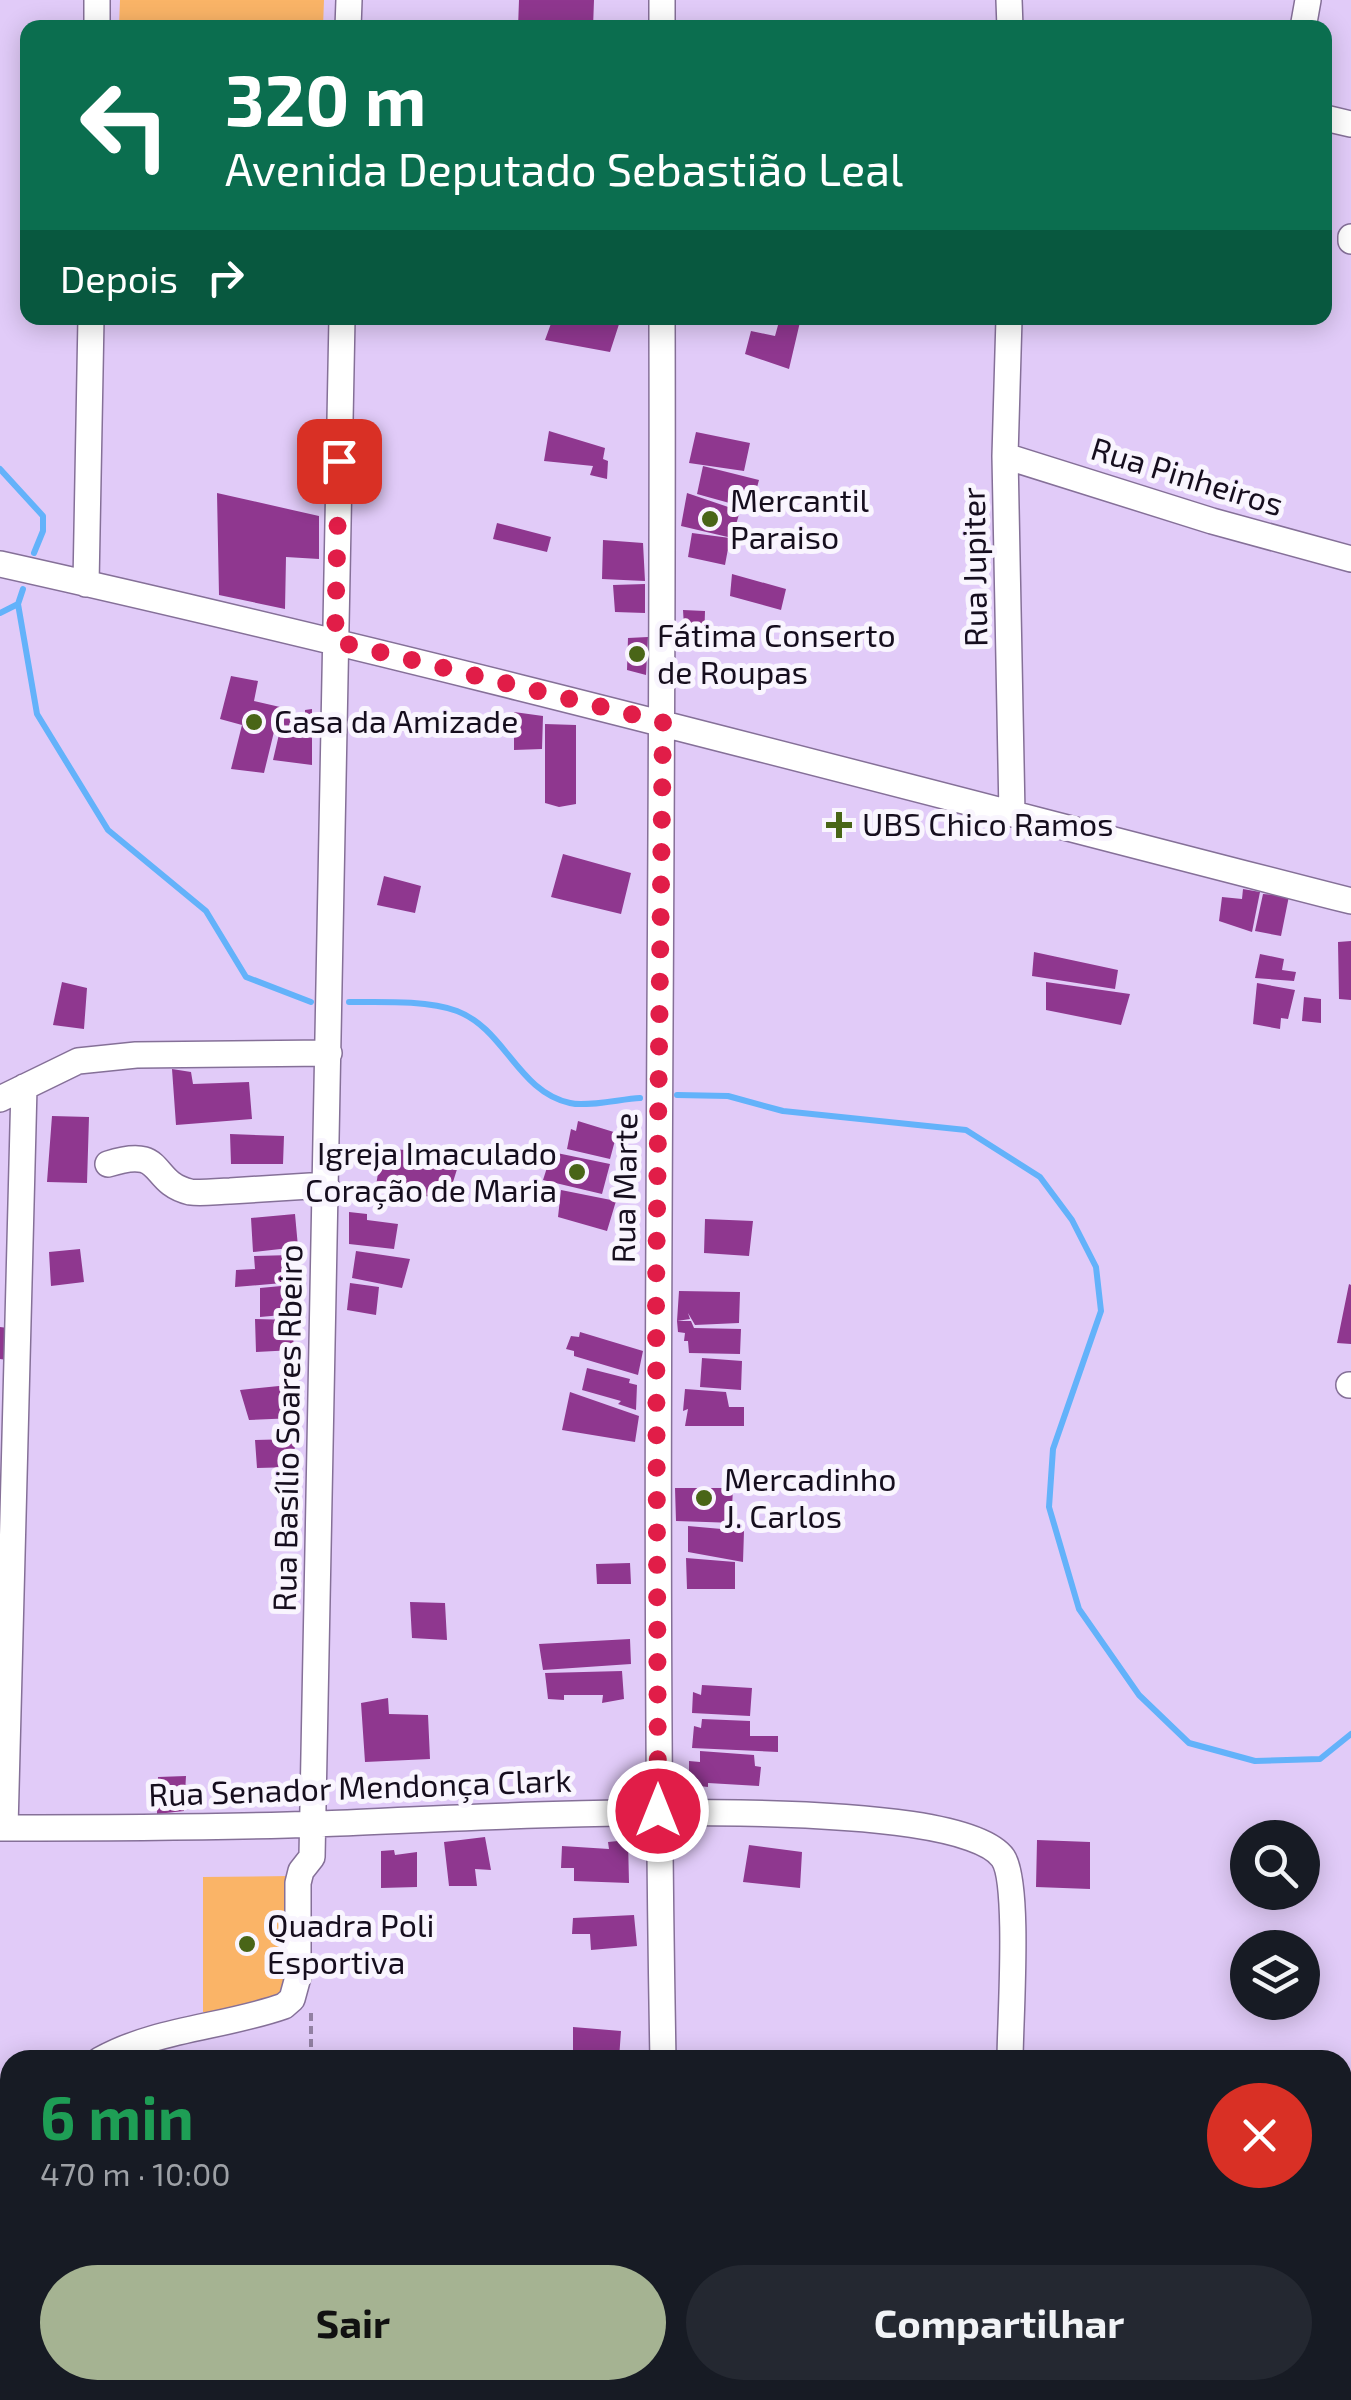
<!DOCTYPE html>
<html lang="pt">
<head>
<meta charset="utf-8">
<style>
	:root { --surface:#171b24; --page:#242831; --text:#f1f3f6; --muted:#9ea1a6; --accent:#a5b392 }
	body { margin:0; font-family:"Exo 2",sans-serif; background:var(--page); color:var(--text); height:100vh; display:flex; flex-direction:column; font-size:38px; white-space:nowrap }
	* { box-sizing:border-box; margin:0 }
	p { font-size:32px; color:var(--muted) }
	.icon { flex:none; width:55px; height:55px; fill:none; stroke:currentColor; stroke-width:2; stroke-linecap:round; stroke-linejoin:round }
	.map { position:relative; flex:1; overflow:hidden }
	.sheet { position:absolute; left:0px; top:2050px; width:1352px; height:350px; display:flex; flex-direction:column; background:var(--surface); border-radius:30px 30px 0 0; box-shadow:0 5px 25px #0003 }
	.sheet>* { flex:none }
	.top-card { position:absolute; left:20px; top:20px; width:1312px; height:305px; border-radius:20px; box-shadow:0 5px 25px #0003; background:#0b6e4f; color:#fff; overflow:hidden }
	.tools { position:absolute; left:1230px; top:1820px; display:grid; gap:20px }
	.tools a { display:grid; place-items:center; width:90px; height:90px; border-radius:50%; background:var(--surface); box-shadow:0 5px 25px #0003; font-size:50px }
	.pin { position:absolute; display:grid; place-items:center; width:85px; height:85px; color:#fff; margin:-42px; border-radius:20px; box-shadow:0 5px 15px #0006 }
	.me { position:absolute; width:110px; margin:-55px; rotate:0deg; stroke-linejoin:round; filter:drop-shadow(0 0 8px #0008) }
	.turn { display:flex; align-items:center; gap:35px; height:210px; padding:0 40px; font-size:45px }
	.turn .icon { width:130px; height:130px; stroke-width:2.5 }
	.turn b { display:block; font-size:70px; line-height:85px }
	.then { display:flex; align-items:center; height:95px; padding:0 40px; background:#0003; gap:20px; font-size:38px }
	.round { display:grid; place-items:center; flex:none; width:105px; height:105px; border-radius:52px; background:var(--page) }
	.head { display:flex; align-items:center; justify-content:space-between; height:170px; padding:0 40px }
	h1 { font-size:60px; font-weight:700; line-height:75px; color:#1e9e55 }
	.button { display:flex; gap:20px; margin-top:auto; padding:20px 40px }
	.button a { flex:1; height:115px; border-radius:60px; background:var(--accent); color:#111; font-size:40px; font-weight:700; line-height:115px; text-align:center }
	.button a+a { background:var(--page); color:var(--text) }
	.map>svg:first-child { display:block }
	.green { fill:#fab467 }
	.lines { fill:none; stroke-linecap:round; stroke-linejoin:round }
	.stream { stroke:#63b2fa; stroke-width:6 }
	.building { fill:#8f378f }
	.minor-casing { stroke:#857098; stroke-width:28 }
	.path { stroke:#9281a3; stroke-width:4; stroke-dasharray:8 5; stroke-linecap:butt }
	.minor { stroke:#fff; stroke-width:25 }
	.route { stroke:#e11d48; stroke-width:18; stroke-dasharray:0 32.4 }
	.poi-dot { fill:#496517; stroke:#f9f5fe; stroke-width:4 }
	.labels { text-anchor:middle; stroke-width:10; stroke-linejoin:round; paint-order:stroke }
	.street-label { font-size:32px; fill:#160e1e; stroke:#f9f5fe }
	.poi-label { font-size:32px; fill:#160e1e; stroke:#f9f5fe; text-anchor:start }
</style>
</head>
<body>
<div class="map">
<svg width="1351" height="2400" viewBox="0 0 1351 2400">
	<rect width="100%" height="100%" fill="#e1cbf8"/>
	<path class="green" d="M120,0H324L323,27H119Z
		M290,1876V2011L247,2014L203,2012V1877Z"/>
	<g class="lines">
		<path class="stream" d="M0,469L43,516V531L34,553
			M23,589L18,604L37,714L108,830L206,911L246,977L311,1002
			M0,613L18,604
			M349,1002C381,1002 427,1000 457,1011C505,1029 518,1092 570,1103C587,1107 621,1099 640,1098
			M677,1095L728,1096L783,1111L966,1130L1040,1177L1072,1220L1096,1267L1101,1311L1053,1449L1049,1507L1079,1609L1139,1695L1189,1743L1255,1761L1320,1759L1351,1734"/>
	</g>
	<path class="building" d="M519,0H594L593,28H518Z
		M553,318H621L610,352L545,340Z
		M780,318L800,322L789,369L745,354L751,331L775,336Z
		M549,431L605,448L603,459L608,461L607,479L590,475L593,466L544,461Z
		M696,432L750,443L744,471L689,463Z
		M703,466L759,480L751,509L697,494Z
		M217,493L319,516V559L286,557L285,609L219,595Z
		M687,493L740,511L732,538L681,526Z
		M497,523L551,537L547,552L493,539Z
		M692,533L730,538L725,565L688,557Z
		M603,540L643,543L645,581L602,579Z
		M732,574L786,589L781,610L730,596Z
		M645,584V613L615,612L613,585Z
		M683,610L705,611L704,645L685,643Z
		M648,637L646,675L627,670L628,638Z
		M231,676L258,681L254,701L280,707L264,773L231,769L242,725L220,719Z
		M312,709V765L273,760L284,713L305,719V710Z
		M514,712L543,716L542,749L514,750Z
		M545,724L576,725V804L559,807L545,803Z
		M563,854L631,873L621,914L551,897Z
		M384,876L421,886L415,913L377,905Z
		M1243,889L1260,892L1252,932L1219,921L1222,897L1242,899Z
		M1263,894L1289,896L1281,936L1255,931Z
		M1351,941V1000L1339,999L1338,942Z
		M1034,952L1118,970L1115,989L1032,976Z
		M1260,954L1284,959L1282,970L1296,972L1294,981L1255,978Z
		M62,982L87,988L84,1029L53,1025Z
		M1046,982L1130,994L1121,1025L1046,1010Z
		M1257,983L1295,990L1288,1019L1281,1018L1280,1029L1253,1024Z
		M1304,997L1321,999V1023L1302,1021Z
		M172,1069L191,1072L193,1084L249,1082L252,1119L176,1125Z
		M52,1116L89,1117L87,1183L47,1182Z
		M578,1121L617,1133L610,1159L567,1149L571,1129L576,1131Z
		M230,1134L284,1136L283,1164H231Z
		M382,1148L417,1151V1161L458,1166L448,1198L375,1192Z
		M552,1152L610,1164L602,1194L543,1180Z
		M561,1190L616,1201L607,1231L558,1217Z
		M349,1212L367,1214V1220L398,1224L394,1249L349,1244Z
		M295,1214L298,1247L253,1252L251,1218Z
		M705,1219L753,1221L749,1256L704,1253Z
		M80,1249L84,1282L51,1286L49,1252Z
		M356,1251L410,1259L402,1288L352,1278Z
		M292,1255L294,1282L235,1287L236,1270L255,1269L254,1256Z
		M350,1283L379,1287L376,1315L347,1310Z
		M1349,1284L1351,1285V1344L1337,1343Z
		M292,1285L293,1314L260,1317V1288Z
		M679,1291L740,1292L739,1323L695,1325L688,1313L690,1319L677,1321H691L694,1328L741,1329L740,1354L689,1353L688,1341H684L685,1333L678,1332L677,1321Z
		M255,1319L292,1320L294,1350L256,1352Z
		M0,1327L8,1328L7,1360L0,1359Z
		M580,1332L643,1351L638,1375L574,1356V1351L566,1349L571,1336L579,1337Z
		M702,1358L742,1361L741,1390L700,1387Z
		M587,1368L630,1379L629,1383L637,1385L636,1410L618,1404L621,1401L582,1390Z
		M289,1385L295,1418L249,1420L240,1390Z
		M685,1389L726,1392L729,1407H744V1426H685L688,1409L683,1411Z
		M570,1392L639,1416L635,1442L562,1430Z
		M295,1439L294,1467L257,1468L255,1440Z
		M675,1488H733L732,1507H737L736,1523L676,1521Z
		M688,1526L744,1531L743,1562L688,1552Z
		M686,1558L735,1562V1589H687Z
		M630,1563L631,1584H597L596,1564Z
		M410,1602L445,1603L447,1640L412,1638Z
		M630,1639L631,1664L543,1670L539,1644Z
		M622,1671L624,1699L602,1703L603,1695H564V1700L548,1699L545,1673Z
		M702,1685L752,1688L750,1716L692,1713L693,1692L701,1695Z
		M388,1698L389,1714L428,1715L430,1759L365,1762L361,1703Z
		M702,1719L750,1721V1736H778V1752L692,1748L694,1726L701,1728Z
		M700,1751L754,1755L755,1766L761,1767L759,1786L708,1783V1787L689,1785V1761L700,1762Z
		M186,1776L184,1811L157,1814L158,1777Z
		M485,1837L491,1870L475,1869L477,1886H449L444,1842Z
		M628,1840L629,1883L574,1881V1868H561L562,1846L609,1849L608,1842Z
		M1037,1840L1090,1842V1889L1036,1887Z
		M749,1845L802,1852L800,1888L743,1882Z
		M394,1850L395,1855L417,1852V1887L381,1888V1851Z
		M634,1915L637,1946L591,1950L590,1934H572L573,1918Z
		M573,2027L621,2031L619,2059L573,2055Z"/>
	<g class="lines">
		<g class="minor-casing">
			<path id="minor" d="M662,0V28
				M1009,0L1010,28
				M97,28V0
				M348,28L349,0
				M1303,28L1308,0
				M1325,118L1351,124
				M1351,237V241
				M662,318C664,898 652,1479 663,2060
				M1009,318L1005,456L1012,814
				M1005,456L1212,521L1351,559
				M0,564C453,665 901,786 1351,901
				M86,584L91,318
				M0,1099L78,1061L136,1055L329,1053
				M108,1164C167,1145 148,1182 190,1192C203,1194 218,1191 230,1191C262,1189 294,1187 326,1185
				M1349,1385H1351
				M0,1828C106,1828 212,1828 317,1824C421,1821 952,1785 1003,1858C1020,1883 1010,2022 1010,2060
				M5,1828L24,1087
				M100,2060C155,2029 225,2027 284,2006L292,1999L298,1977V1883L301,1871L312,1857L342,318
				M0,2149L10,2148
				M669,2390V2400
				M1007,2400V2390"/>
		</g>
		<path class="path" d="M311,2060V2012
			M311,2400V2390"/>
		<use href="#minor" class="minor"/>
	</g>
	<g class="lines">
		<path class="route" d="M339,461L335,641L663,722L656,1294L658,1811"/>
	</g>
	<g class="poi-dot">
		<circle cx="710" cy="519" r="10"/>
		<circle cx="637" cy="654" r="10"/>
		<circle cx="254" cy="722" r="10"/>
		<path d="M834 810h10v10h10v10h-10v10h-10v-10h-10v-10h10z"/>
		<circle cx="577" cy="1172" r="10"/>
		<circle cx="704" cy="1498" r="10"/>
		<circle cx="247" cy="1944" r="10"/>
	</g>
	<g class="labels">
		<g class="street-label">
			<text transform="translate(1187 477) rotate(17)" y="11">Rua Pinheiros</text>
			<text transform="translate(975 567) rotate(-91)" y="11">Rua Jupiter</text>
			<text transform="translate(625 1188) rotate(-89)" y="11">Rua Marte</text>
			<text transform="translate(288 1428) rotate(-89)" y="11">Rua Basílio Soares Rbeiro</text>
			<text transform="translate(360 1788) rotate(-2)" y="11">Rua Senador Mendonça Clark</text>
		</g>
		<g class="poi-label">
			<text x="730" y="512">Mercantil<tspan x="730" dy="37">Paraiso</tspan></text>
			<text x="657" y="647">Fátima Conserto<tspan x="657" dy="37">de Roupas</tspan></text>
			<text x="274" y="733">Casa da Amizade</text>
			<text x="862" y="836">UBS Chico Ramos</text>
			<text x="557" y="1165" text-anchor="end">Igreja Imaculado<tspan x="557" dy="37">Coração de Maria</tspan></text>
			<text x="724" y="1491">Mercadinho<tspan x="724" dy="37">J. Carlos</tspan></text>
			<text x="267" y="1937">Quadra Poli<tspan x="267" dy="37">Esportiva</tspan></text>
		</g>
	</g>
</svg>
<div class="tools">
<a><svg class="icon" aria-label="search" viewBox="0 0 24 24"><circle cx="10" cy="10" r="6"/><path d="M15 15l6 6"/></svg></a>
<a><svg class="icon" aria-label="layers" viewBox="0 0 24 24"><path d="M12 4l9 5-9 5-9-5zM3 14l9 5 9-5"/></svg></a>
</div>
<div class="pin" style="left:339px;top:461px;background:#d93025"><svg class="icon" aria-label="arrive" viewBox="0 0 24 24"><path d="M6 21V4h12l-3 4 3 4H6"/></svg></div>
<svg class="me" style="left:658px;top:1811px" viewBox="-20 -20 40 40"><circle r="17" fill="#e11d48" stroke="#fff" stroke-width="3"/><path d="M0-11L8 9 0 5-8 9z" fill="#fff"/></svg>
<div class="top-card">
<div class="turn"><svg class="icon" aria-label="left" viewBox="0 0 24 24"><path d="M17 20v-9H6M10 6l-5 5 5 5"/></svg><div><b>320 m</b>Avenida Deputado Sebastião Leal</div></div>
<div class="then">Depois<svg class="icon" aria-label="right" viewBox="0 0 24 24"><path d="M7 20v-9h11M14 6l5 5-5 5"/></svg></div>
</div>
<section class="sheet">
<div class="head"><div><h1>6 min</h1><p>470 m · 10:00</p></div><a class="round" style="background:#d93025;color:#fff"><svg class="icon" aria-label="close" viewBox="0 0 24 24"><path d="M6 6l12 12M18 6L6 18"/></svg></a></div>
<div class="button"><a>Sair</a><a>Compartilhar</a></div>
</section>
</div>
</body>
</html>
